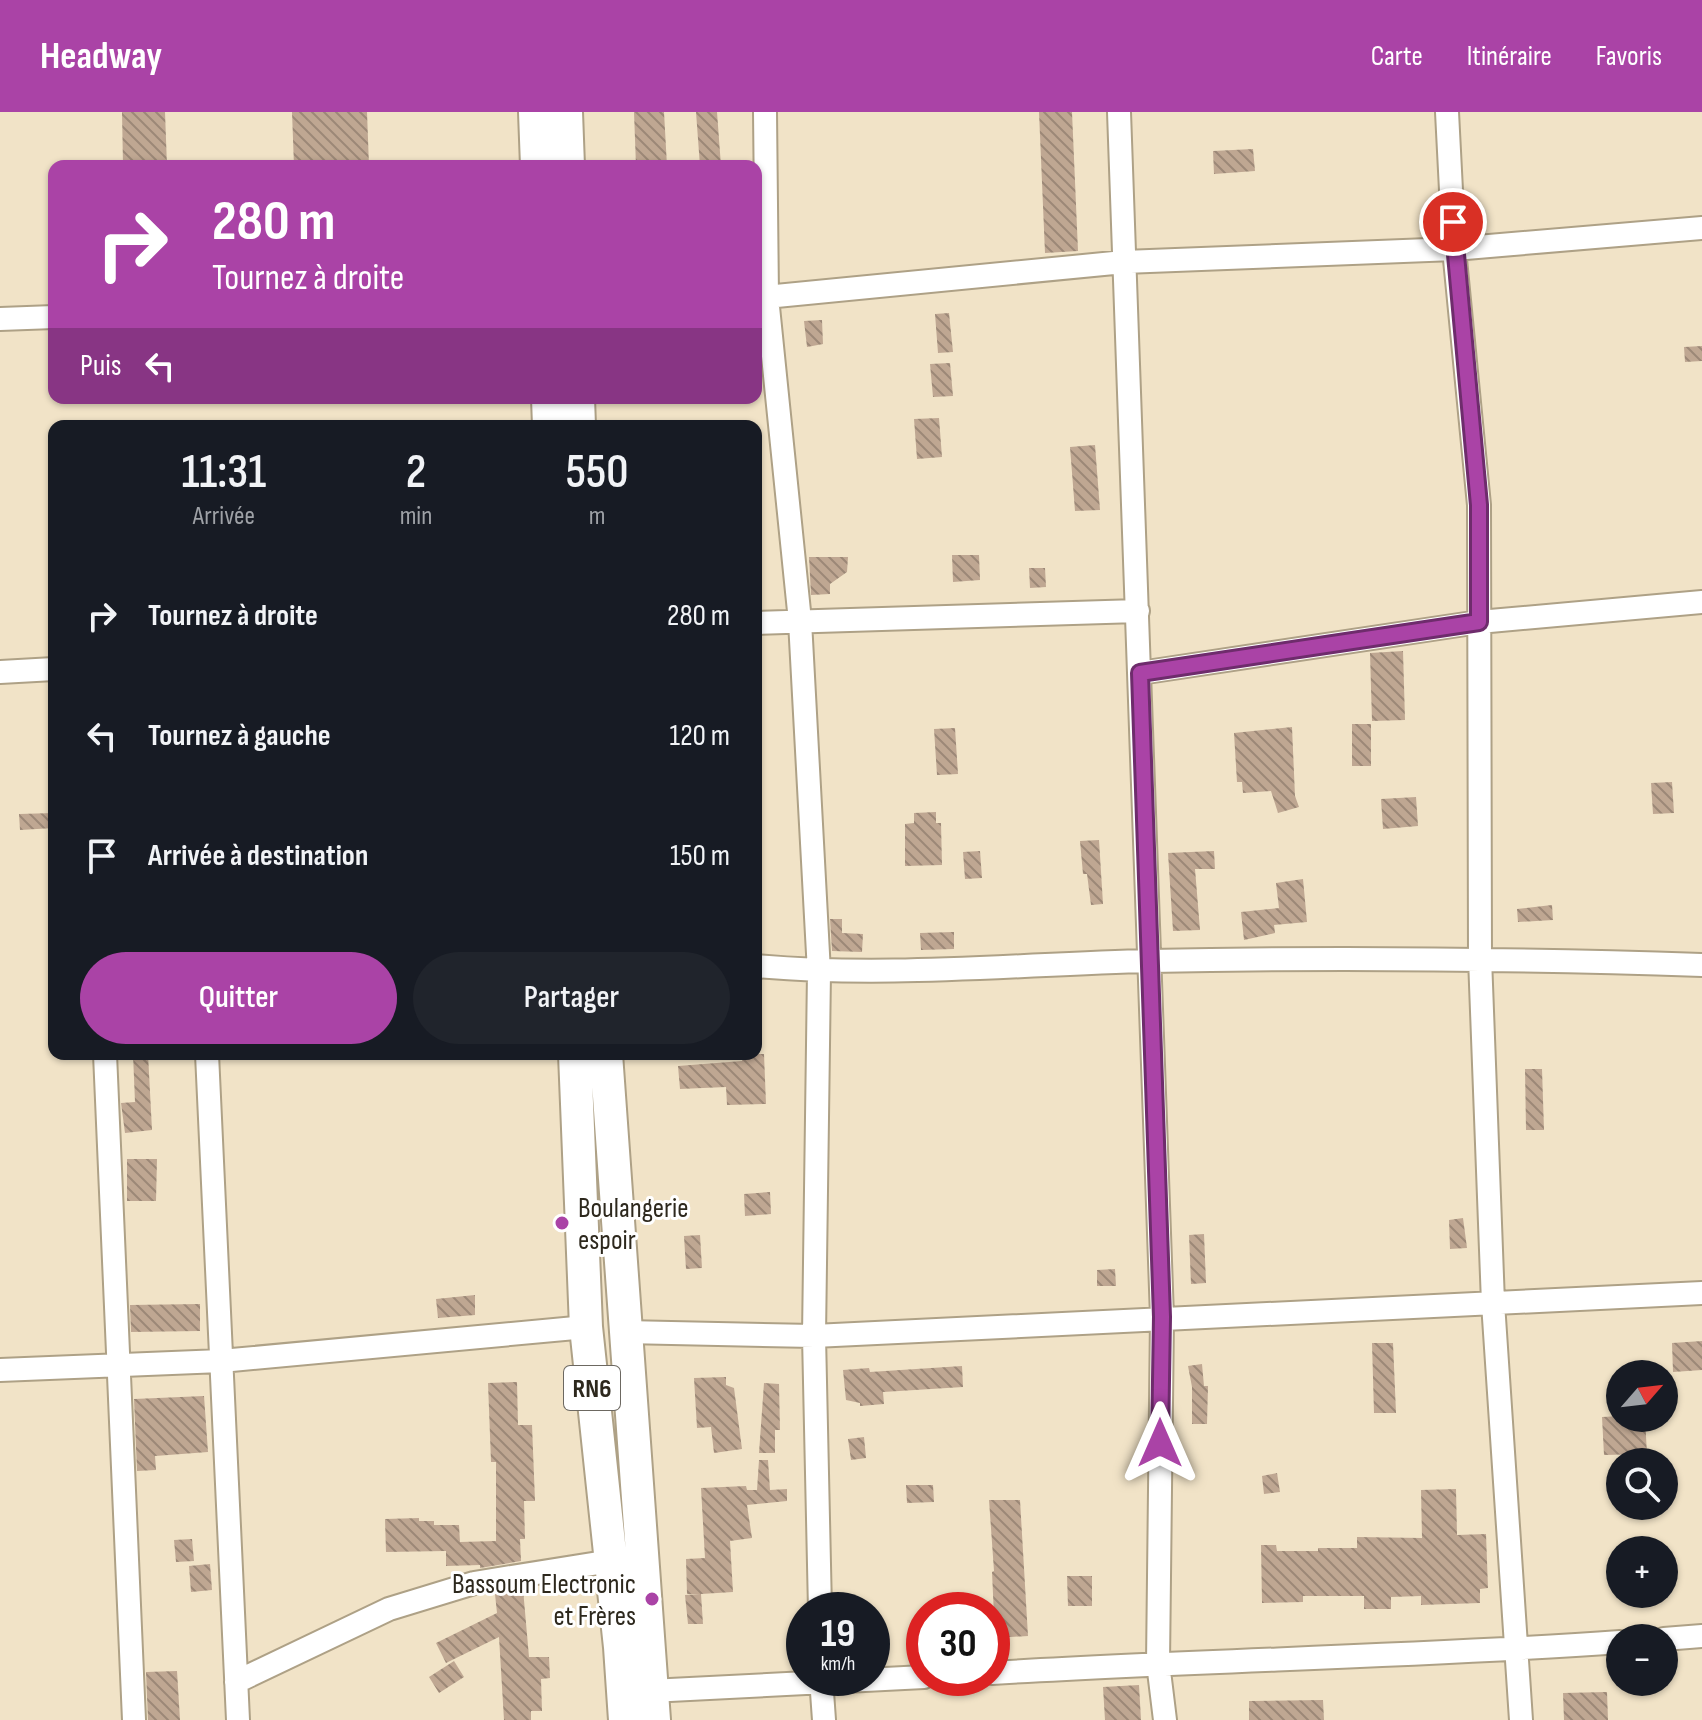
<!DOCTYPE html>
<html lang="fr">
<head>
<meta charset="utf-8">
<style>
	:root { --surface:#171b24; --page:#20242c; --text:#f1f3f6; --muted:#9ea1a6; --accent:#aa43a6 }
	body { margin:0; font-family:"Sofia Sans Condensed",sans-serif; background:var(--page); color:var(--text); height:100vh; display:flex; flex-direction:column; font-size:30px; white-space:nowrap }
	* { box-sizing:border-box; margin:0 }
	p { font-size:26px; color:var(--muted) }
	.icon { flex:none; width:44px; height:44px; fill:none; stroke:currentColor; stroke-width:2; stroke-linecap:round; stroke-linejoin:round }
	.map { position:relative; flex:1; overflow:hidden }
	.side { position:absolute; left:48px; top:308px; width:714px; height:640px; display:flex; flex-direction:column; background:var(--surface); border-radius:16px; box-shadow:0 2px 6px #0004 }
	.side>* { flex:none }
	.guide { position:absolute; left:48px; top:48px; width:714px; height:244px; border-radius:16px; box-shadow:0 2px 6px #0004; background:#aa43a6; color:#fff; overflow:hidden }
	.needle { width:52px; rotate:62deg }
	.fabs { position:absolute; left:1606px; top:1248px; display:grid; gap:16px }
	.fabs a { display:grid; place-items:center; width:72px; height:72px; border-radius:50%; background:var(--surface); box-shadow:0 2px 6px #0004; font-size:40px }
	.speed { position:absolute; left:786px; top:1480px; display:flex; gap:16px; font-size:40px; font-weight:700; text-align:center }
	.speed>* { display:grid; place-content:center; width:104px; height:104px; border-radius:50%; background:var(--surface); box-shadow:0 2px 6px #0004; line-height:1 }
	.speed small { font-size:20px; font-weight:400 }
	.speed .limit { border:12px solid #d22; background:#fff; color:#111 }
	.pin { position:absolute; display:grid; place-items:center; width:68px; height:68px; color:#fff; margin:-34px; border:4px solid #fff; border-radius:50%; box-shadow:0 2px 8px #0007 }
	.me { position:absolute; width:88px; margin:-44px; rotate:0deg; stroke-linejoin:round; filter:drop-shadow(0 0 6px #0008) }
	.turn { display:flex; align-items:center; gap:28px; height:168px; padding:0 32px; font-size:36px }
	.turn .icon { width:104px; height:104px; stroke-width:2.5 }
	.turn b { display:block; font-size:56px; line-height:68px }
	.then { display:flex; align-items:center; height:76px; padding:0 32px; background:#0003; gap:16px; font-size:30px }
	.eta { display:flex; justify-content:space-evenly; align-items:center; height:136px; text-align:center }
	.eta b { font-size:48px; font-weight:600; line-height:56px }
	.action { display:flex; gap:16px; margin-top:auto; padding:16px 32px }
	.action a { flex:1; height:92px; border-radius:48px; background:var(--accent); color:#fff; font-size:32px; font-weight:600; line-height:92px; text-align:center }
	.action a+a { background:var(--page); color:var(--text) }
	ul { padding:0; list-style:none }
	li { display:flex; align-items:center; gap:24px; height:120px; padding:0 32px }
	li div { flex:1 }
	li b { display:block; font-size:30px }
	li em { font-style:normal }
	header { display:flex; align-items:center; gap:48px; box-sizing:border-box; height:112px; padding:0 40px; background:var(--accent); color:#fff }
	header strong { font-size:38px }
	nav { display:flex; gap:44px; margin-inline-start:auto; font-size:28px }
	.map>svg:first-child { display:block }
	.building { fill:url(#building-back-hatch) }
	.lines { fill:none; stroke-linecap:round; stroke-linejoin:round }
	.minor-casing { stroke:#aea186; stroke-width:26 }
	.highway-casing { stroke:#aea186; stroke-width:36 }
	.minor { stroke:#fff; stroke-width:22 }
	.highway { stroke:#fff; stroke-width:32 }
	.route-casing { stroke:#6e2c6c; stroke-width:20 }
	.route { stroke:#aa43a6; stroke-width:14 }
	.poi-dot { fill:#aa43a6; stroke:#fff; stroke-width:3 }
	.labels { text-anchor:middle; stroke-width:6; stroke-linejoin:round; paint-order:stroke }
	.shield { fill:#fff; stroke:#6c6861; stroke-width:2 }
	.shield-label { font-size:26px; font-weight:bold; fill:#2d281d }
	.poi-label { font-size:28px; fill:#2d281d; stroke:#fff; text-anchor:start }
</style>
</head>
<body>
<header>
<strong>Headway</strong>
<nav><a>Carte</a><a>Itinéraire</a><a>Favoris</a></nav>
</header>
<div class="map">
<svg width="1702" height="1608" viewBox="0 0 1702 1608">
	<defs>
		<pattern id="building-back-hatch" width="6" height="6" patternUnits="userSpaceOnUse" patternTransform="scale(2)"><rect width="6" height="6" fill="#bfa792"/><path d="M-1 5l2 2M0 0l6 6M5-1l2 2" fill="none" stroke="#9c8877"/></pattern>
	</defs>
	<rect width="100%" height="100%" fill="#f1e3c7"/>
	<path class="building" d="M122,0H165L167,54H123Z
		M292,0H367L369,54H294Z
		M634,0H664L667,54H636Z
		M696,0H717L721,54H700Z
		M1039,0H1072L1078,139L1045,141Z
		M1253,37L1255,59L1214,62L1213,39Z
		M949,201L953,240L938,241L935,202Z
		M822,208L823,232L807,235L804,209Z
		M1702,234V249L1685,250L1684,235Z
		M950,251L953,284L933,285L930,252Z
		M939,306L942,345L917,347L914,307Z
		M1095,333L1100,398L1075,399L1070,335Z
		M952,443H979L980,468L953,470Z
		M809,445H848L847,460L830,472V482L811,483Z
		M1029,456H1045L1046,475L1030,476Z
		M1403,539L1405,608L1372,609L1370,541Z
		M1352,612H1371V654H1352Z
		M1292,615L1295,684L1299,695L1278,701L1271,679L1243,681L1242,670H1237L1234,621Z
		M955,616L958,662L937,663L934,617Z
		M1672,670L1674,701L1653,702L1651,671Z
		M1416,685L1418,714L1383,717L1381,687Z
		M936,700V711H941L942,753L905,754V712L914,711V701Z
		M54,701V716L20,718L19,702Z
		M1099,728L1103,792L1091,793L1087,762H1083L1080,729Z
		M980,739L982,766L965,767L963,740Z
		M1214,739L1215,757H1195L1200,818L1173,819L1168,741Z
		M1303,767L1307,810L1274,813L1275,821L1244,828L1241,800L1279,796L1276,771Z
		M1552,793L1553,808L1518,810L1517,797Z
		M830,807H842V821L863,822L862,840L832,839Z
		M954,820V837L921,838L920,821Z
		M133,942H148L152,1018L125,1021L121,991L135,990Z
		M742,942H764L766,992L727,993L726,975L680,977L678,954L742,949Z
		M1525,957H1542L1544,1018H1526Z
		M127,1047H157L156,1089H127Z
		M770,1080L771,1102L745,1104L744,1082Z
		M1463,1106L1467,1136L1450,1137L1449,1108Z
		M1204,1122L1206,1171L1191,1172L1189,1123Z
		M700,1123L702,1156L686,1157L684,1124Z
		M1115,1157L1116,1174H1097V1158Z
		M475,1183V1203L438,1206L436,1187Z
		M200,1192V1219L131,1220L130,1193Z
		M1702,1229V1258L1673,1260L1672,1231Z
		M1372,1231H1393L1396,1301H1374Z
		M1202,1252L1204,1274H1208L1207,1312H1192V1275L1188,1254Z
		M962,1254L963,1275L883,1280L884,1292L860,1294V1291L846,1288L843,1258L869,1256L870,1260Z
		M726,1265V1273L734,1276L742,1337L714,1341L711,1315L697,1316L694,1266Z
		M517,1270L518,1313H532L535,1389H524L525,1427H520L521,1449L480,1456V1453L446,1454V1439L386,1440L385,1407L419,1406V1409H434V1413H459L460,1430L496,1429V1350H491L488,1271Z
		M764,1271L779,1272L780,1318H775V1341H759Z
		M204,1284L208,1340L155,1344L156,1358L137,1359L134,1287Z
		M1620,1304L1645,1306L1647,1342L1604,1343L1602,1305Z
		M864,1325L866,1346L851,1348L848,1327Z
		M759,1348H768L770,1378L787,1377V1389L747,1393L752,1426L730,1429L733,1480L701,1482L703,1512H688L685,1483L700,1482H687L686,1447L705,1446L701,1376L746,1374L747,1378H757Z
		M1277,1361L1280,1380L1264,1382L1262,1364Z
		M906,1373H933L934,1390L907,1391Z
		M1456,1377L1457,1423L1486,1422L1488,1476L1480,1477V1491L1421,1493V1484L1391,1485V1497H1364V1484H1303V1490L1262,1491L1261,1433H1276L1277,1439H1318V1436H1357V1425L1422,1426L1421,1378Z
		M989,1388H1020L1028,1524L995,1526L992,1460L994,1459Z
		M192,1427L194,1449L176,1450L174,1428Z
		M210,1452L212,1478L191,1480L189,1454Z
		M1067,1464H1092V1494H1068Z
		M523,1477L529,1545H549L550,1566L541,1567L542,1599H531V1608H504L499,1525L446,1551L436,1531L497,1501L495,1482Z
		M454,1549L464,1565L439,1581L429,1565Z
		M177,1559L180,1608H148L146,1560Z
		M1139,1573L1141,1608H1105L1103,1575Z
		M1607,1580L1608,1608H1564L1563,1581Z
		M1323,1588L1324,1608H1249V1589Z"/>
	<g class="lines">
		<g class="minor-casing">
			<path id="minor" d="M765,0L767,185L800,509L819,860L814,1224L820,1498
				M1119,0L1162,1205L1158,1551L1165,1608
				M1447,0L1454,137L1479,393L1480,846L1493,1191L1521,1608
				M756,186L1124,150L1454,137L1702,116
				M0,207L54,205
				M756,511L1138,499
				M0,560L54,557
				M1140,561L1479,510L1702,490
				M756,854C886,866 1019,852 1150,849C1334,845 1518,847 1702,853
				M105,942L134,1608
				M207,942L238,1608
				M625,1220L814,1224L1702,1181
				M0,1258L221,1249L586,1215
				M1664,1527L1702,1524
				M992,1561C1201,1548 1411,1545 1620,1530
				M821,1566L824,1608
				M236,1570L389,1497L474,1471L611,1449
				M650,1579L924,1565"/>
		</g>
		<g class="highway-casing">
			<path id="highway" d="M535,0L537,54
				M566,0L568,54
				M548,286L549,314
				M578,286L579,314
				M575,942L586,1215L620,1535L625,1608
				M606,942L654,1608"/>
		</g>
		<use href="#minor" class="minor"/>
		<use href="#highway" class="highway"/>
	</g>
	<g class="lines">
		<g class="route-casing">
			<path id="route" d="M1160,1331L1162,1205L1140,561L1479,510V393L1453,110"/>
		</g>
		<use href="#route" class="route"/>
	</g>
	<g class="poi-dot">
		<circle cx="562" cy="1111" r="8"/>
		<circle cx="652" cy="1487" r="8"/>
	</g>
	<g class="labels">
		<rect class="shield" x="564" y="1254" width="56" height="44" rx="6"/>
		<g class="shield-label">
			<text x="592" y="1285">RN6</text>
		</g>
		<g class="poi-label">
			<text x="578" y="1105">Boulangerie<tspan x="578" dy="32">espoir</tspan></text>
			<text x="636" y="1481" text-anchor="end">Bassoum Electronic<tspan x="636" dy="32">et Frères</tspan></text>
		</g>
	</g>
</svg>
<div class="fabs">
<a><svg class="needle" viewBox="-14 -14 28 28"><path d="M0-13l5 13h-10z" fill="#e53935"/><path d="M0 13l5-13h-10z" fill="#9ea1a6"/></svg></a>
<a><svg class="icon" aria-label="search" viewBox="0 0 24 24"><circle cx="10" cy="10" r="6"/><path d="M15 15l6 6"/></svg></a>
<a>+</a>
<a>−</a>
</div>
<div class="speed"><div>19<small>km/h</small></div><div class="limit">30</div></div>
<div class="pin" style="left:1453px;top:110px;background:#d93025"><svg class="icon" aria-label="arrive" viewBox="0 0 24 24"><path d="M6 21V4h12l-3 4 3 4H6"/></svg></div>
<svg class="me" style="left:1160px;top:1331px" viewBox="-20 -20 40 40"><path d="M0-17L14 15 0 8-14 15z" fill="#aa43a6" stroke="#fff" stroke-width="4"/></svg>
<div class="guide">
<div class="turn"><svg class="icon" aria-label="right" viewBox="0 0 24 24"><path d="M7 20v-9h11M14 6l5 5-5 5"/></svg><div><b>280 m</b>Tournez à droite</div></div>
<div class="then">Puis<svg class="icon" aria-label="left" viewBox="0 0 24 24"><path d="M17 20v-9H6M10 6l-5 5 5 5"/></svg></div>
</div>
<section class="side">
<div class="eta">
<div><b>11:31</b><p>Arrivée</p></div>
<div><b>2</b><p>min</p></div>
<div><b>550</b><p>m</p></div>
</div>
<ul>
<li><svg class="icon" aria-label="right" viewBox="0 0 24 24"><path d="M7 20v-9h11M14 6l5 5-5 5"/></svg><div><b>Tournez à droite</b></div><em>280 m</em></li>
<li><svg class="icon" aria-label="left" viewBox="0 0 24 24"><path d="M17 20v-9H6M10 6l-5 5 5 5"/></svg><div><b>Tournez à gauche</b></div><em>120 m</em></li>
<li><svg class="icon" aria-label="arrive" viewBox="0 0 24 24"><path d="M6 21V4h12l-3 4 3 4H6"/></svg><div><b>Arrivée à destination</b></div><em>150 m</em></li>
</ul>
<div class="action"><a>Quitter</a><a>Partager</a></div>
</section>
</div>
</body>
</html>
